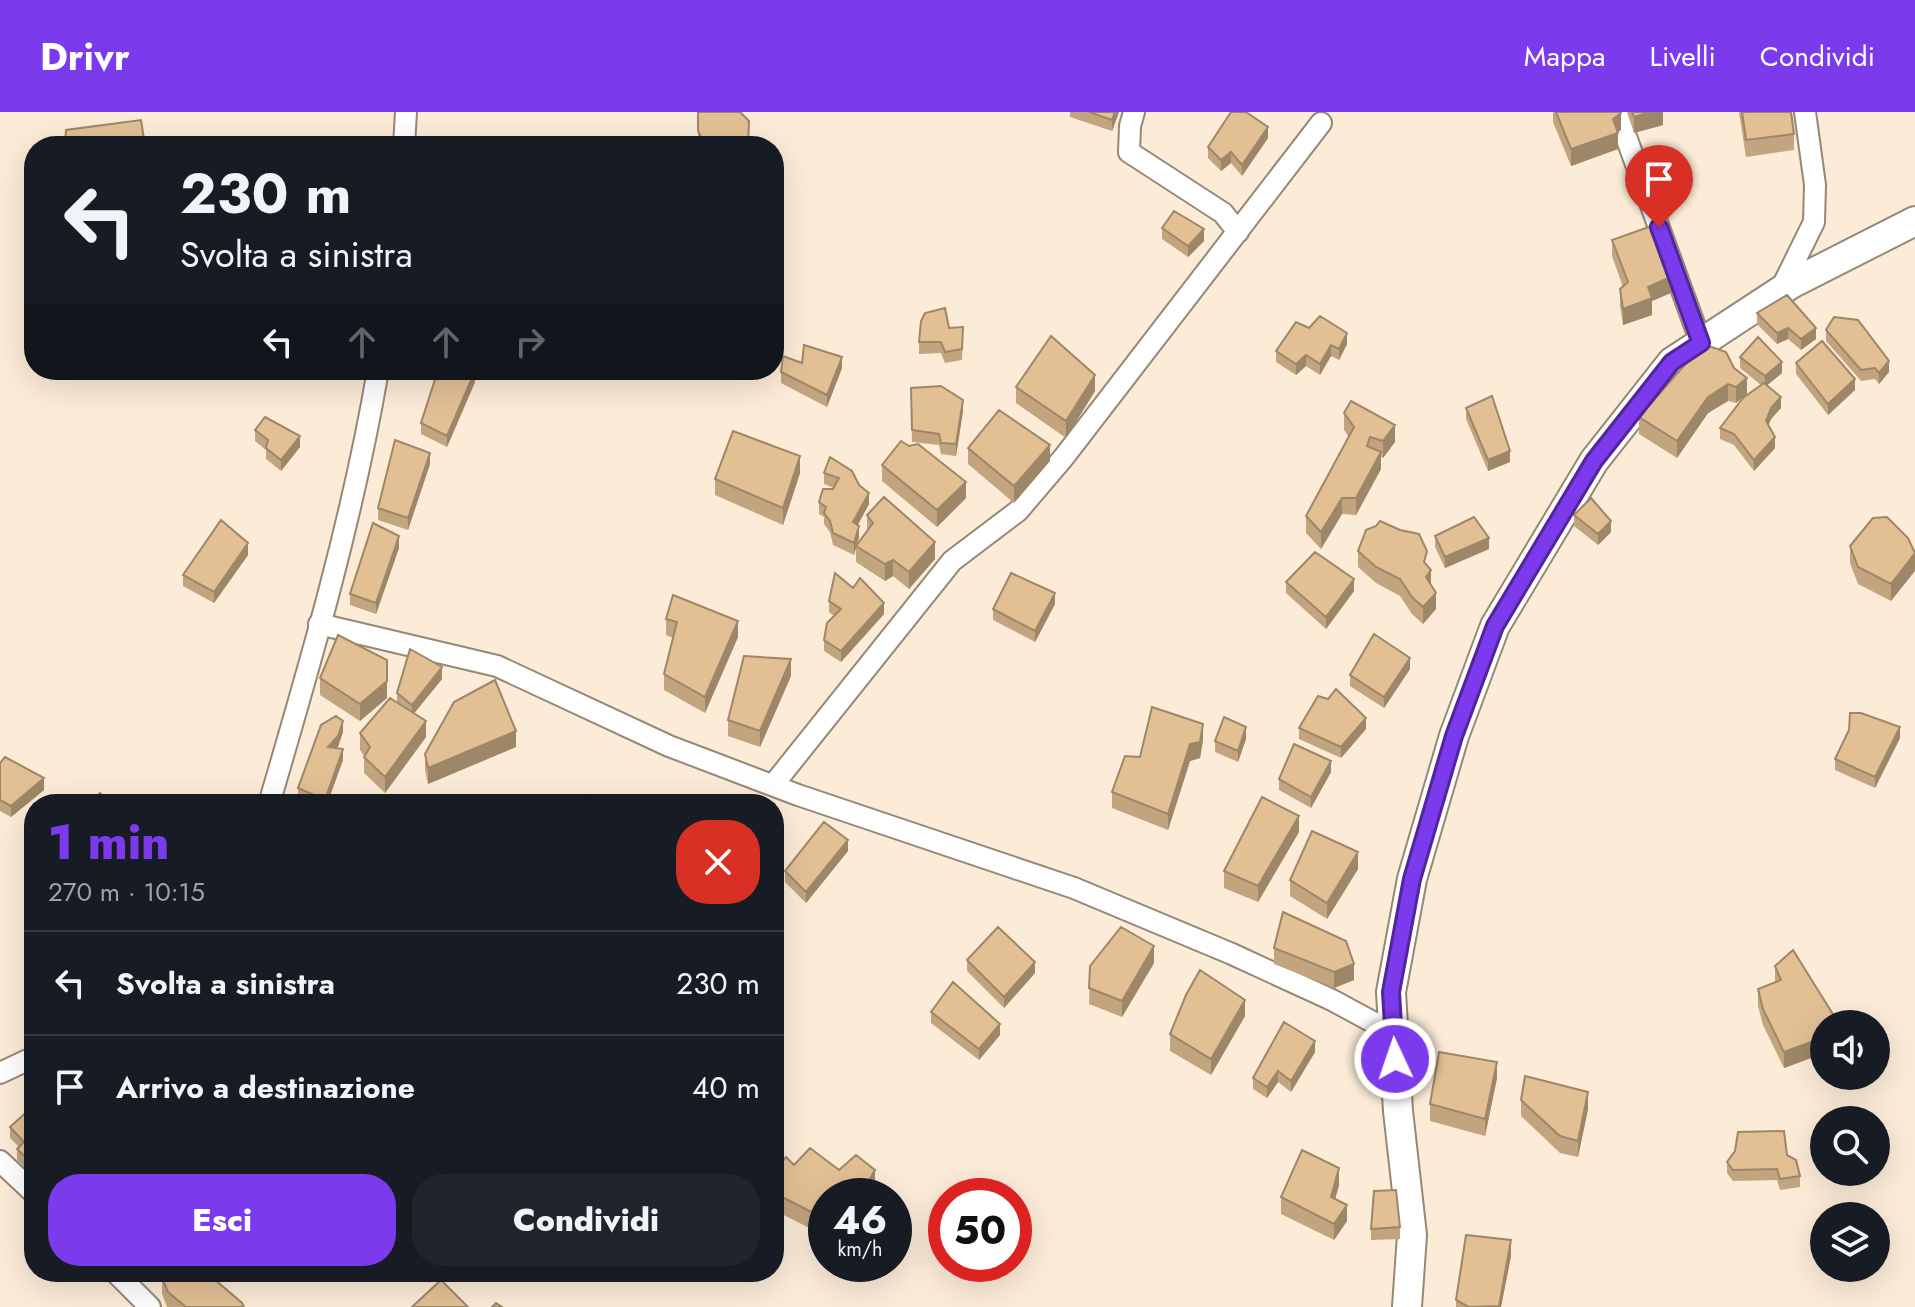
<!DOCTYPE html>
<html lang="it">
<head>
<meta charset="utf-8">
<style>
	:root { --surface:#171b24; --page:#20242c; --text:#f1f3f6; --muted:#9ea1a6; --line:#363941; --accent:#7c3aed }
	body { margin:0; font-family:Jost,sans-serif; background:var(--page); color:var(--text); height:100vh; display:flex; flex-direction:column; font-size:30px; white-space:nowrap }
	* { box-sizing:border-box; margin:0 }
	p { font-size:26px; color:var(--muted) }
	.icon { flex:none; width:44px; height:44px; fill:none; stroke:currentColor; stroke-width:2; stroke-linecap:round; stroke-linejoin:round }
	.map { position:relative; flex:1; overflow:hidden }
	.details { position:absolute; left:24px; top:682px; width:760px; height:488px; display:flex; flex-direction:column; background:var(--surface); border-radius:32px; box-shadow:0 8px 32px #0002 }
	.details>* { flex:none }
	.guide { position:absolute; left:24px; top:24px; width:760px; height:244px; border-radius:32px; box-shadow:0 8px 32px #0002; background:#171b24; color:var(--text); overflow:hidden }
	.buttons { position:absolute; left:1810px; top:898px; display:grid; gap:16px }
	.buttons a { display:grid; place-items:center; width:80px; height:80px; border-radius:50%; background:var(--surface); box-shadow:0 8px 32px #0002; font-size:40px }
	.speed { position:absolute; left:808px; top:1066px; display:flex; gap:16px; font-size:40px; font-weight:700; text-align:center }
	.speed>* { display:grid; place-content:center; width:104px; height:104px; border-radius:50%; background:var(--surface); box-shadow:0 8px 32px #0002; line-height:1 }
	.speed small { font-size:20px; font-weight:400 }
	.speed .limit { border:12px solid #d22; background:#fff; color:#111 }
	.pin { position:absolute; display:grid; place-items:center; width:68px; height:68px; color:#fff; margin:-82px -34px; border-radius:50% 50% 50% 0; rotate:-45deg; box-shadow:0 0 8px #0007 }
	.pin .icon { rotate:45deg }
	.me { position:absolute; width:88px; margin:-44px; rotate:357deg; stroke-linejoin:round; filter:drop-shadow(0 0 6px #0008) }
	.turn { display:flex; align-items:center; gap:28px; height:168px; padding:0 24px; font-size:36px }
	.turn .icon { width:104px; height:104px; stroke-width:2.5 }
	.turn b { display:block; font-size:56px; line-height:68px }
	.lanes { display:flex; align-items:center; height:76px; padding:0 24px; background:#0003; justify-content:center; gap:40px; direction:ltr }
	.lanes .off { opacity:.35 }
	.round { display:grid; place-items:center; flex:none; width:84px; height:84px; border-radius:32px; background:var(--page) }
	.overview { display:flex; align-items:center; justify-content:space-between; height:136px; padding:0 24px }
	h1 { font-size:48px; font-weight:800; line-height:60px; color:var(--accent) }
	.cta { display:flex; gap:16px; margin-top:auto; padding:16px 24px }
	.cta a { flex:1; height:92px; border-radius:32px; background:var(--accent); color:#fff; font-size:32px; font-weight:800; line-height:92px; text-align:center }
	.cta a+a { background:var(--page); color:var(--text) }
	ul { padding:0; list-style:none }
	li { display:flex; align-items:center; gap:24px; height:104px; padding:0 24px; border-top:2px solid var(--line) }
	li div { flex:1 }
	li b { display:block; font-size:30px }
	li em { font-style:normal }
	header { display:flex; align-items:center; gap:48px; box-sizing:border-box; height:112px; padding:0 40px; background:var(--accent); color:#fff }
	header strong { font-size:38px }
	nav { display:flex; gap:44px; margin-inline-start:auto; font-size:28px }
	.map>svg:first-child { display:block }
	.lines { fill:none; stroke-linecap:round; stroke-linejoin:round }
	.minor-casing { stroke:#968876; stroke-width:24 }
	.secondary-casing { stroke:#968876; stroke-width:32 }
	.minor { stroke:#fff; stroke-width:20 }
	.secondary { stroke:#fff; stroke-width:28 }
	.wall { fill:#c2a57f }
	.shaded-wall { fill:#9e8668 }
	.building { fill:#e2c094; stroke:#9e8668; stroke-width:2 }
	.route-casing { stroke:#51269a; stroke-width:20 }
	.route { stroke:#7c3aed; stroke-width:14 }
</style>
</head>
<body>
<header>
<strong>Drivr</strong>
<nav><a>Mappa</a><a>Livelli</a><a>Condividi</a></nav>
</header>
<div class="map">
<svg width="1915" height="1195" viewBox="0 0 1915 1195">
	<rect width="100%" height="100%" fill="#fbebd7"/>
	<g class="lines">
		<g class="minor-casing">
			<path id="minor" d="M1134,0L1130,14L1129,40L1223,101L1238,120
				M1617,0L1701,231
				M404,34L406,0
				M1780,179L1814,110L1815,73L1805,0
				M319,512L497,554L669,634L798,683L1074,776L1232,842L1332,888L1393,921
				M773,673L952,449L1018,399L1064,345L1321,11
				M269,692C311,549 353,405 378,258
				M0,961L34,945
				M0,1049L34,1081
				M115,1160L150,1195"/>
		</g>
		<g class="secondary-casing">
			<path id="secondary" d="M1407,1195L1412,1123L1398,999L1391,880L1412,767L1454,624L1495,514L1594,349L1672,250L1791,172L1915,109"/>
		</g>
		<use href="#minor" class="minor"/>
		<use href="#secondary" class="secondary"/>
	</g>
	<path class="wall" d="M698,0L748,34H700L698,30Z
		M1070,0H1119L1112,19L1070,5Z
		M1553,0H1620L1621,18L1618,20V37L1571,54L1553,10Z
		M1627,0H1663V13L1634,21Z
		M1739,0H1791L1794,22V38L1746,45Z
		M1268,26L1242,64L1231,51L1221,59L1208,46V35Z
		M1162,116L1204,129L1188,145L1162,127Z
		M1612,128L1673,180L1652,189V203L1623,213L1620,194V177L1623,175L1612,144Z
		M1757,201L1816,227L1801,238L1788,227L1777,232L1757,212Z
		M949,216L963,226L962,248L945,251L941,241L919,242V230Z
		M1309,216L1347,232L1339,248L1331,244L1320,263L1306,254L1296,263L1276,250V239Z
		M1826,218L1889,260L1879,272L1875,267L1861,269L1826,229Z
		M1703,232L1747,282L1736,291L1728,289L1708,301L1677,346L1639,322V305Z
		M1740,245L1782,261L1767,273L1781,296L1771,307L1768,314L1775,336L1754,359L1734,333L1720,327V316L1761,273L1740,256Z
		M802,251L842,256L827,295L781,271V260Z
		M1796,251L1855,278L1828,303L1796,262Z
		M475,270L447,335L421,322V311Z
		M1016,275L1095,279L1066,326L1016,291Z
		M911,276L963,299L956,344L941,342L939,333L912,330Z
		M1466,296L1510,350L1488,359L1466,307Z
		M1344,301L1395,330L1383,346L1381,345V357L1356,403L1342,402L1321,437L1306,421V404L1349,325L1344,318Z
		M255,318L300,335L281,359L266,347V338L255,329Z
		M968,336L1050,349L1014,391L968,352Z
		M830,345L869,392L858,413L859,425L857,432L867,418V403L935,447L909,477L893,464L885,469L856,450V436L854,443L833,433L830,420L824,412V405L819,402V390L834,376L824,372V361Z
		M430,352L408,418L378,408V396Z
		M882,353L966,386L937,415L882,369Z
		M800,361L783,413L715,383V367Z
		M1574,403L1611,420L1598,433L1574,414Z
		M1435,424L1489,437L1445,456L1435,435Z
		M1908,426L1891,489L1858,472L1850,451V434Z
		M399,436L376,502L350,493V482Z
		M1358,439L1427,454L1436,497L1423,512L1412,502L1400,484L1376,471L1358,455Z
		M248,443L214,491L183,474V463Z
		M1286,470L1354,479L1326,517L1286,481Z
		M853,476L884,502L841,550L824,539V528L834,504L829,500V489Z
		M1055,492L1035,530L993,508V497Z
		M666,507L738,525L705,601L664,578V562L673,526L666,523Z
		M1410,557L1384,596L1350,574V563Z
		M791,564L760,635L728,624V608Z
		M320,566L387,586L360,609L320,583Z
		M442,567L414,601L426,625L385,681L364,661V644L360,638V621L397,590V581Z
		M1299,616L1366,617L1341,646L1299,627Z
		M343,620L337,636L343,648L327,692H309L298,687V676Z
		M1900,626L1875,676L1835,658V647Z
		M1246,627L1238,650L1215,640V629Z
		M1203,628L1200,646L1190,649L1168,718L1112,696V680L1140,645Z
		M516,635L428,672L425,658V642Z
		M0,651L44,678L11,705L0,699Z
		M1331,660L1311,696L1279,678V667Z
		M1299,720L1258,790L1224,776V759Z
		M848,739L806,791L785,770V759Z
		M1358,757L1327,807L1290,784V768Z
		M1274,836L1354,868L1334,876L1274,852Z
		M967,848L1035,861L1004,896L967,859Z
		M1154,851L1122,905L1089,892L1090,854Z
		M1775,854L1839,912L1816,955L1811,946L1784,956L1763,913L1758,894V877L1775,870Z
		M931,900L1000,923L979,948L931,911Z
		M1245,904L1211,963L1170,939V922Z
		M1315,940L1291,980L1278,970L1267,986L1253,977V966Z
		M1497,966L1485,1024L1430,1009V992Z
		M1521,988L1588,997L1578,1045L1560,1041L1521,1004Z
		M34,998V1065L17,1048V1037L19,1035L10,1026V1015Z
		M1876,1017L1884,1018L1883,1050L1876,1051Z
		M1787,1043L1800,1064V1075L1780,1078L1777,1068L1733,1069L1727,1061V1050Z
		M794,1053L875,1074L869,1084H826L821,1122L774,1098V1060Z
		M1339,1073L1335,1087L1347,1109L1334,1128L1281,1102V1085Z
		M1400,1115V1127L1371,1128V1117Z
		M1511,1144L1501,1195H1456V1188Z
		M137,1160H160L149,1170Z
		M162,1165L244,1195H167L162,1182Z"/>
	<path class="shaded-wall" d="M1115,0H1119L1112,19V8Z
		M1650,0H1663V13L1634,21V5Z
		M1621,1V18L1615,22L1618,21V37L1571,54V37Z
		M1268,15V26L1242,64V53Z
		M1231,40V51L1221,59V48Z
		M1204,117V129L1188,145V134Z
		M1673,164V180L1652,189V203L1623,213V197L1648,175Z
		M1788,216V227L1777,232V221Z
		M1816,216V227L1801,238V227Z
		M1347,221V232L1339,248V237Z
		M1331,233V244L1320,263V252Z
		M1306,243V254L1296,263V252Z
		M842,245V256L827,295V283Z
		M1889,249V260L1879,272V261Z
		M1782,250V261L1765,275V264Z
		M475,259V270L447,335V324Z
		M1095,263V279L1066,326V309Z
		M1747,266V282L1736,291V275Z
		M1855,267V278L1828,303V292Z
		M1728,272V289L1708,301L1677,346V329L1708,285Z
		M1781,285V296L1771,307L1766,320V309L1771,296Z
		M963,288V299L956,344V332Z
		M1395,313V330L1383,346V329Z
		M300,324V335L281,359V348Z
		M1775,325V336L1754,359V348Z
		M1050,333V349L1014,391V374Z
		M1510,339V350L1488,359V348Z
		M1381,340V357L1356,403V386Z
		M430,341V352L408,418V406Z
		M800,344V361L783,413V396Z
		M966,370V386L937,415V398Z
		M869,381V392L853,421V410Z
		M1342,386V402L1321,437V420Z
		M1611,409V420L1598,433V422Z
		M859,414V425L854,443V431Z
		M399,424V436L376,502V491Z
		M1489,426V437L1445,456V445Z
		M935,430V447L909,477V460Z
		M248,431V443L214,491V480Z
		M1915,442V459L1891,489V472Z
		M893,448V464L885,469V452Z
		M1431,458V474L1426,465Z
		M1354,467V479L1326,517V505Z
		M1055,481V492L1035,530V519Z
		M1436,481V497L1423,512V495Z
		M884,491V502L841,550V539Z
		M738,509V525L705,601V585Z
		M1410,546V557L1384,596V585Z
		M791,547V564L760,635V619Z
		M442,555V567L412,604V593Z
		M387,569V586L360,609V592Z
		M1366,606V617L1341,646V635Z
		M343,609V620L338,635L328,646V635Z
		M426,609V625L385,681V665Z
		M1203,612V628L1200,646L1190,649L1168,718V702L1190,632Z
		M1246,615V627L1238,650V639Z
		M1900,615V626L1875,676V665Z
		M516,619V635L428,672V656Z
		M343,637V648L327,692H325V688Z
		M1331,649V660L1311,696V685Z
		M44,666V678L11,705V694Z
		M1299,704V720L1258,790V774Z
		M848,728V739L806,791V780Z
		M1358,740V757L1327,807V791Z
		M1154,834V851L1122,905V889Z
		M1035,850V861L1004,896V885Z
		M1354,852V868L1334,876V860Z
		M1245,888V904L1211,963V947Z
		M1000,912V923L979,948V937Z
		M1315,929V940L1291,980V969Z
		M1811,930V946L1784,956V940Z
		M1824,935V951L1816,955V938Z
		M1497,950V966L1485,1024V1007Z
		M1278,959V970L1267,986V975Z
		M1588,980V997L1578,1045V1029Z
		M1339,1056V1073L1331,1102V1085Z
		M875,1058V1074L869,1084H864V1077Z
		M850,1076V1084H843Z
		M1347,1093V1109L1334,1128V1112Z
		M826,1100V1117L821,1122V1105Z
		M1511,1128V1144L1501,1195H1499Z
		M149,1160H160L149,1170Z"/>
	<path class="building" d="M698,0H740L749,9L748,34H706L698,19Z
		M1089,0H1115L1112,8Z
		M1231,0H1246L1268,15L1242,53L1231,40L1221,48L1208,35Z
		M1556,0H1620L1621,1L1613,7L1618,21L1571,37Z
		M1632,0H1650L1634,5Z
		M1742,0H1791L1794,22L1746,28Z
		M141,8L145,34H52V31L65,32L66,18Z
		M1174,99L1204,117L1188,134L1162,116Z
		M1657,112L1669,143L1673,164L1648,175L1652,186L1623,197L1620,177L1628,170L1612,128Z
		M1787,183L1816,216L1801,227L1788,216L1777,221L1757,201Z
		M945,196L949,216L963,215L962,237L945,240L941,230H919L921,209L925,201Z
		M1320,204L1347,221L1339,237L1331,233L1320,252L1306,243L1296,252L1276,239L1296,210L1309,216Z
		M1834,205L1858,208L1889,249L1879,261L1875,256L1861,258L1826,218Z
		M1051,224L1095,263L1066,309L1016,275Z
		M1758,225L1782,250L1765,264L1740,245Z
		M1822,229L1855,267L1828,292L1796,251Z
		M1703,232L1726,240L1734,256L1747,266L1736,275L1728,272L1708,285L1677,329L1639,305Z
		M804,233L842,245L827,283L781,260L783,244L802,251Z
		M438,258L475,259L447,324L421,311Z
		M1764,271L1781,285L1771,296L1766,309L1775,325L1754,348L1734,322L1720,316L1743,286Z
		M941,274L963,288L956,332L941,331L939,322L912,318L911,276Z
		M1492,284L1510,339L1488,348L1466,296Z
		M1351,289L1395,313L1383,329L1370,325L1367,334L1381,340L1356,386H1342L1321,420L1306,404L1354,315L1344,301Z
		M999,298L1050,333L1014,374L968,336Z
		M265,305L300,324L281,348L266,336L268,328L255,318Z
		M733,319L800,344L783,396L715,367Z
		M395,328L430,341L408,406L378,396Z
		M901,329L909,334L918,332L966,370L937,398L882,353Z
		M830,345L852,359L859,373L869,381L853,410L859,414L854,431L833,421L830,409L824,401L826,395L819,390L823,377H833L839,366L824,361Z
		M884,385L935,430L909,460L893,448L885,452L856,434L873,411L867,403Z
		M1591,386L1611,409L1598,422L1574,403Z
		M1474,405L1489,426L1445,445L1435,424Z
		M1887,405L1908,426L1915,441L1891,472L1858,455L1850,434L1873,406Z
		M221,408L248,431L214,480L183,463Z
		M1380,409L1400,418L1419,422L1427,439L1424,450L1431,458L1426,465L1436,481L1423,495L1412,485L1400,467L1376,455L1358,439L1366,418L1376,414Z
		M373,411L399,424L376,491L350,482Z
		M1315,440L1354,467L1326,505L1286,470Z
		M835,461L853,476L860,466L884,491L841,539L824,528L827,511L841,497L829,489Z
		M1011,461L1055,481L1035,519L993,497Z
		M673,483L738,509L705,585L664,562L677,510L666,507Z
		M1374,522L1410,546L1384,585L1350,563Z
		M338,523L387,548V569L360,592L320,566Z
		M410,537L442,555L412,593L397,581Z
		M744,544L791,547L760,619L728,608Z
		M495,568L516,619L428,656L425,642L454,590Z
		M1336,577L1366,606L1341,635L1299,616L1318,584L1328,587Z
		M390,586L426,609L385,665L364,645L370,635L360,621Z
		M1152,595L1203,612L1200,630L1190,632L1168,702L1112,680L1125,644L1140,645Z
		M1850,601H1861L1900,615L1875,665L1835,647L1849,618Z
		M336,604L343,609L338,624L328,635L343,637L325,688L298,676L321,613Z
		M1224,605L1246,615L1238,639L1215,629Z
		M1294,632L1331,649L1311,685L1279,667Z
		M5,645L44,666L11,694L0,688V651Z
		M100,681L110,692H88Z
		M591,683L594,692H573Z
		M1262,685L1299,704L1258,774L1224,759Z
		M824,710L848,728L806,780L785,759Z
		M1312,719L1358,740L1327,791L1290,768Z
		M1283,800L1346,829L1354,852L1334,860L1274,836Z
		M998,815L1035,850L1004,885L967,848Z
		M1121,815L1154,834L1122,889L1089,876L1090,854Z
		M1793,838L1839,912H1824V935L1816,938L1811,930L1784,940L1763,897L1758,877L1781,868L1775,854Z
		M1200,858L1245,888L1211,947L1170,922L1186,883Z
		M953,870L1000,912L979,937L931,900Z
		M1284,910L1315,929L1291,969L1278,959L1267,975L1253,966Z
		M1439,940L1497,950L1485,1007L1430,992Z
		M1525,964L1588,980L1578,1029L1560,1024L1521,988Z
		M32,995L34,998V1053L17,1037L24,1030L10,1015Z
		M1876,1017L1884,1018L1883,1039H1876Z
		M1784,1019L1787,1043L1796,1048L1800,1064L1780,1067L1777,1057L1733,1058L1727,1050L1735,1039L1738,1020Z
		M810,1036L839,1058L856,1043L875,1058L864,1077L850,1076L843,1084H826V1100L821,1105L774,1081V1060L786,1045L794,1053Z
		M1302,1038L1339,1056L1331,1085L1347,1093L1334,1112L1281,1085Z
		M1396,1078L1400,1115L1371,1117L1374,1079Z
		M1466,1123L1511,1128L1499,1194L1469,1195L1456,1188Z
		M167,1160H206L242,1191L244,1195H186L168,1180L162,1165Z
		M441,1168L468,1195H412Z
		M496,1191L502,1195H492Z"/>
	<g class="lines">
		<g class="route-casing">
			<path id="route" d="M1395,947L1391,880L1412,767L1454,624L1495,514L1594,349L1672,250L1701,231L1659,115"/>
		</g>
		<use href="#route" class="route"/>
	</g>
</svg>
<div class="buttons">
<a><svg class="icon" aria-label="sound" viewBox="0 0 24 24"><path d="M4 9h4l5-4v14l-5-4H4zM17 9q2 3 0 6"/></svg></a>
<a><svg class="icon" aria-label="search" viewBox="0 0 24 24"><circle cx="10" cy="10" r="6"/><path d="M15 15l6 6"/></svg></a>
<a><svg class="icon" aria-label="layers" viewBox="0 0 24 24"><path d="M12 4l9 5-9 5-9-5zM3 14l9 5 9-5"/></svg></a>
</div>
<div class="speed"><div>46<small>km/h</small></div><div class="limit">50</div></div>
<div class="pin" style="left:1659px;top:115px;background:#d93025"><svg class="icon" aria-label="arrive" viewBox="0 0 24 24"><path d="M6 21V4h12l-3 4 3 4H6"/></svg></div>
<svg class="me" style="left:1395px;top:947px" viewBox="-20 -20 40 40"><circle r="17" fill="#7c3aed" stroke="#fff" stroke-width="3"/><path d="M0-11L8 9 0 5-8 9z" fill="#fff"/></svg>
<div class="guide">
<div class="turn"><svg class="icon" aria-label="left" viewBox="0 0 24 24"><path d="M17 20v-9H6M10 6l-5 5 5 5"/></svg><div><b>230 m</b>Svolta a sinistra</div></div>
<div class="lanes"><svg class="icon" aria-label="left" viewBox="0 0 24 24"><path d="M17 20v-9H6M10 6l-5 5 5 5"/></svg><svg class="icon off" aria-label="ahead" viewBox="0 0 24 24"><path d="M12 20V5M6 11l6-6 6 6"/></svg><svg class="icon off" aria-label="ahead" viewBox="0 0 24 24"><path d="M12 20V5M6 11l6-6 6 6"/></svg><svg class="icon off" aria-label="right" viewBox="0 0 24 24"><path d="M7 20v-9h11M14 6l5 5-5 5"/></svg></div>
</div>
<section class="details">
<div class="overview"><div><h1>1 min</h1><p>270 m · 10:15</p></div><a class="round" style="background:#d93025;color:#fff"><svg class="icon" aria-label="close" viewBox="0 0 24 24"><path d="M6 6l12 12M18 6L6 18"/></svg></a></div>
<ul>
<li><svg class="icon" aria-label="left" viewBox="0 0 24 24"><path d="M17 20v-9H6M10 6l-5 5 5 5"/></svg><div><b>Svolta a sinistra</b></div><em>230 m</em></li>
<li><svg class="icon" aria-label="arrive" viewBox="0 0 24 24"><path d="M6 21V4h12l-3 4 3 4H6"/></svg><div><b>Arrivo a destinazione</b></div><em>40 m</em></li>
</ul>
<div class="cta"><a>Esci</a><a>Condividi</a></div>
</section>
</div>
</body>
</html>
